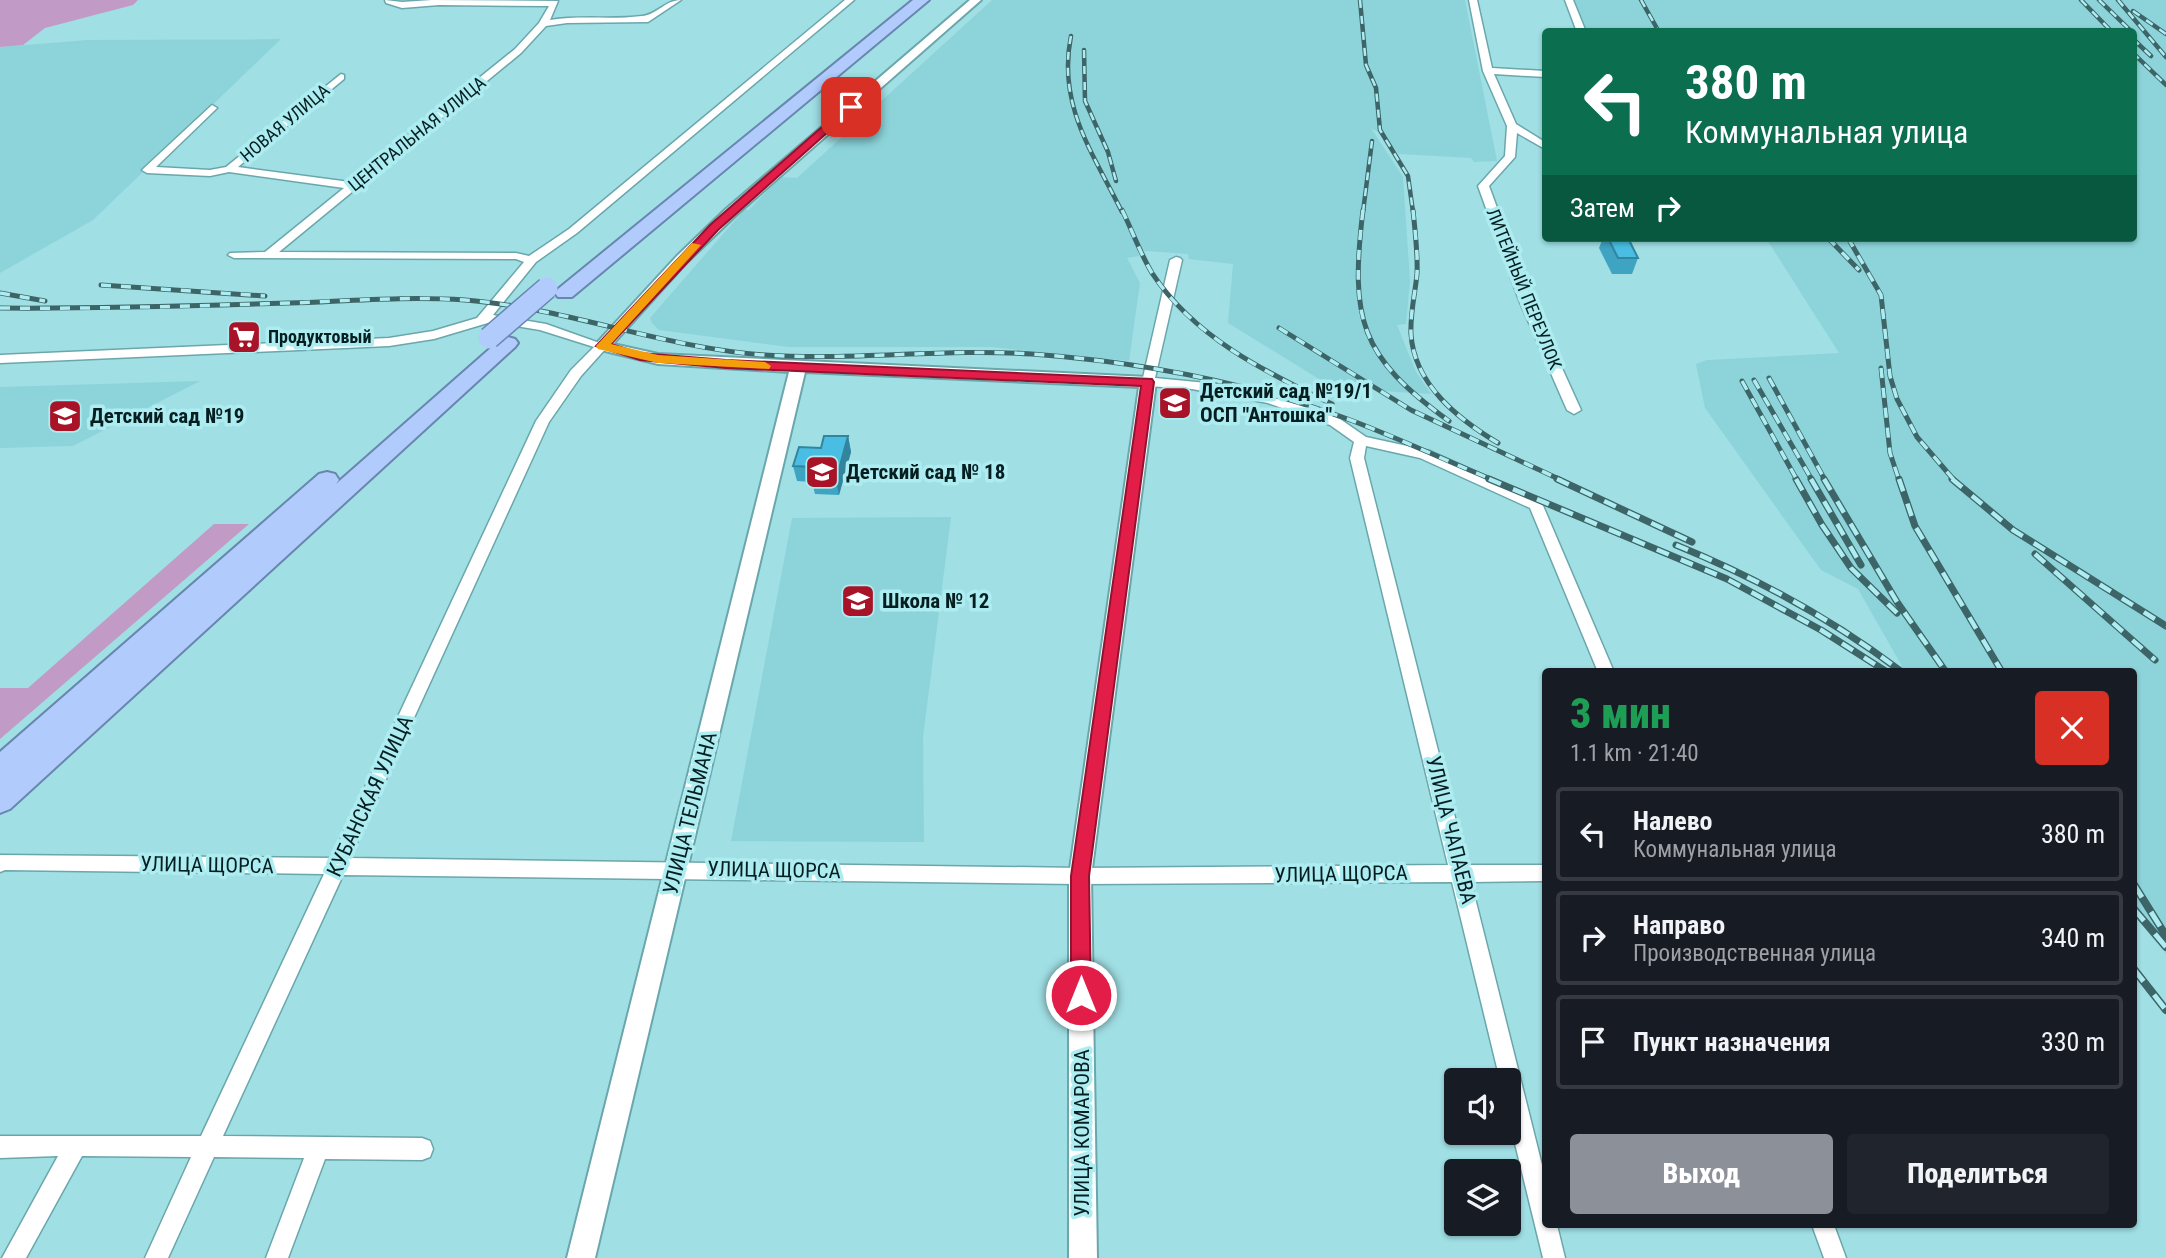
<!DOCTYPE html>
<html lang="ru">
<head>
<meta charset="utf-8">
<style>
	:root { --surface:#171b24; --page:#20242c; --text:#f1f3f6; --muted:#9ea1a6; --line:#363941; --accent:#8c9099 }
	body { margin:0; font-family:"Roboto Condensed",sans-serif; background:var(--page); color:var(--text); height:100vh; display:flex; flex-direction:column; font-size:26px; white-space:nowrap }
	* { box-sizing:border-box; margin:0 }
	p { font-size:23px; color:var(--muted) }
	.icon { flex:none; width:38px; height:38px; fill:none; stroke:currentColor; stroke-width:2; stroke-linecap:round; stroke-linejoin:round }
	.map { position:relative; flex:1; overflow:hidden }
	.panel { position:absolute; left:1542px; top:668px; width:595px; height:560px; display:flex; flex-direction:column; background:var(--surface); border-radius:7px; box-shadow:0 2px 5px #0004 }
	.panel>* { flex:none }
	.guide { position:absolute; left:1542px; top:28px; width:595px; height:214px; border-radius:7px; box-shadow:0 2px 5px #0004; background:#0b6e4f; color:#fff; overflow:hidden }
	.tools { position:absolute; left:1444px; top:1068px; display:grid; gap:14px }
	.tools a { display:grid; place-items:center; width:77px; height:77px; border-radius:7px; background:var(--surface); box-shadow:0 2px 5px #0004; font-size:35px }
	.pin { position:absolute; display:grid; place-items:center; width:60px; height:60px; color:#fff; margin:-30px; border-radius:14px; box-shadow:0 4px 10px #0006 }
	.me { position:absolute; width:77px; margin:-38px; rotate:0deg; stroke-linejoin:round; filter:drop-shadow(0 0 5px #0008) }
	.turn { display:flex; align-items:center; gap:24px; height:147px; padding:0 28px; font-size:32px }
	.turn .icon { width:91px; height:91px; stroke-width:2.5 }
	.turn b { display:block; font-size:49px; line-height:60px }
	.then { display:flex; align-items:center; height:66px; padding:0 28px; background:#0003; gap:14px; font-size:26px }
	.round { display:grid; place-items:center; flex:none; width:74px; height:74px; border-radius:7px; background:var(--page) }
	.head { display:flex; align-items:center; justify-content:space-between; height:119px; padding:0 28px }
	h1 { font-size:42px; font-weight:800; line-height:52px; color:#1e9e55 }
	.cta { display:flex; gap:14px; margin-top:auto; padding:14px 28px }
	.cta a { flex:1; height:80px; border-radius:7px; background:var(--accent); color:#fff; font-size:28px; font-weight:800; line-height:80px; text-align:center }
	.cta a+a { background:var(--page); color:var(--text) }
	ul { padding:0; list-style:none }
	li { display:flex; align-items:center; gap:21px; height:94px; margin:0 14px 10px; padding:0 14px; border:4px solid var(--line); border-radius:7px }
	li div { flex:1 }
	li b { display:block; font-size:26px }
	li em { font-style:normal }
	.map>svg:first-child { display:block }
	.built { fill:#8cd4da }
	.green { fill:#c19bc6 }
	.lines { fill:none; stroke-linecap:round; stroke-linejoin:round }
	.minor-casing { stroke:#6aa7ac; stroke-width:3 }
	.tertiary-casing { stroke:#6aa7ac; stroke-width:4 }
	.trunk-casing { stroke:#6886af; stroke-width:4 }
	.minor { fill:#fff; fill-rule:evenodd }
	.tertiary { fill:#fff; fill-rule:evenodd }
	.trunk { fill:#b0cbfc; fill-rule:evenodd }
	.rail-far3-casing { stroke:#3d6467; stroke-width:4.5 }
	.rail-far2-casing { stroke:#3d6467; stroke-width:5 }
	.rail-far1-casing { stroke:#3d6467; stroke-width:7 }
	.rail-casing { stroke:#3d6467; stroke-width:8 }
	.rail-far3 { stroke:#adecf1; stroke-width:2.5; stroke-dasharray:8; stroke-linecap:butt }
	.rail-far2 { stroke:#adecf1; stroke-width:3.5; stroke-dasharray:10; stroke-linecap:butt }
	.rail-far1 { stroke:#adecf1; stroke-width:4.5; stroke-dasharray:13; stroke-linecap:butt }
	.rail { stroke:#adecf1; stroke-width:5; stroke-dasharray:17; stroke-linecap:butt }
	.trunk-bridge-casing { stroke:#6886af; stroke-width:24; stroke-linecap:butt }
	.trunk-bridge { stroke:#b0cbfc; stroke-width:21 }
	.wall { fill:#3fa3c2 }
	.shaded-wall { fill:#33859e }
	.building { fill:#49bee2; stroke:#33859e; stroke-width:2 }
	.route { fill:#e11d48; stroke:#92132f; stroke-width:2 }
	.slow { fill:#f59e0b }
	.labels { text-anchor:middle; stroke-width:7; stroke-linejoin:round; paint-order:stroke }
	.far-street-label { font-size:18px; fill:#051f21; stroke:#adecf1 }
	.far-poi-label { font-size:18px; font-weight:bold; fill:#051f21; stroke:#adecf1; text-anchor:start }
	.poi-label { font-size:21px; font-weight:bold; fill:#051f21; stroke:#adecf1; text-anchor:start }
	.street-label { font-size:21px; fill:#051f21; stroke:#adecf1 }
</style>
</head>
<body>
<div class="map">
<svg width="2166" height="1258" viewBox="0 0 2166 1258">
	<rect width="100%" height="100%" fill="#a0dfe4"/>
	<path class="built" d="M992,0H1465L1497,161L1474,162L1471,158L1399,154L1382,134L1371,128L1403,177L1410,281L1406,324L1397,325L1416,372L1431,394L1349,389L1319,379L1228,323L1233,264L1189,259L1188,254L1146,251L1138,252L1139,256L1127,258L1140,283L1129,361L991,347H789L659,330L652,323L650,318L744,210H749L780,177L797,178Z
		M1566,0H2166V954L2146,924L2133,910V672H1895L1902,666L1858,589L1821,570L1705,408L1696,364L1707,360L1839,353L1766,238H2133V32L1580,31Z
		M281,39L93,220L0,273V47L88,40Z
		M200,381L73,446L0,448V387Z
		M1162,393L1190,396L1188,413L1159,411Z
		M951,517L923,737L924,842L731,841L792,518Z"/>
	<path class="green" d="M0,0H138L133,5L45,28L23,45L0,47Z
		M214,524H249L0,739V688H28Z"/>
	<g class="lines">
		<g class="minor-casing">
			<path id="minor" d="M385,0L402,2L432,0L558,1L550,20C580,15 611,20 642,16C657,15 665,0 681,0L648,22L567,23L546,26L521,53L279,252L516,253L529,256L569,229L845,0H854L577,233L536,262L493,315L546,324L608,346L581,376L549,422L350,858L1080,868L1448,865L1350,458L1354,442L1330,425L1268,403L1192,389L1148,386L1142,382L1170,260L1176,257L1180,258L1182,260L1155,378L1217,384L1299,403L1340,419L1366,437L1430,451L1541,501L1614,672H1598L1530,508L1420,458L1366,446L1364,458L1467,865H1545V881L1471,882L1545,1177V1225H1557L1565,1258H1543L1508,1115V1080H1500L1452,882L1080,884L343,875L223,1136L422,1138L430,1141L433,1149L430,1157L422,1160L325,1159L288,1258H266L304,1158L214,1157L168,1258H145L191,1157L82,1156L26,1258H2L58,1156L0,1158V1136H201L324,874L5,870L0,872V855L332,858L536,421L571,370L594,347L540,330L491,322L434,339L389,346L0,363V355L389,338L433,331L477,318L524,262L516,259L234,258L228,255L230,253L265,252L344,188L229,172L210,176L147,173L142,170L212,105L217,108L215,110L156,167L210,170L226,167L341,74L344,75V79L238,167L350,182L515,49L539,23L549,6L439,5L402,8L386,3Z
				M1469,0H1477L1492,68L1545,71V77L1494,74L1516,124L1545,142V149L1517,133L1515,157L1489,186L1531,300L1581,410L1574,414L1567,410L1519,300L1478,186L1505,156L1507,126L1483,71Z
				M1565,0H1573L1586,32H1577Z
				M1812,1225H1834L1846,1258H1824Z"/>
		</g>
		<g class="tertiary-casing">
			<path id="tertiary" d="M970,0H981L736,215L687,262L613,344L658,354L1148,377L1156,382L1091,876L1097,1258H1069V876L1139,387L805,372L595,1258H567L789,372L658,364L597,349L594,346L677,256L726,209Z"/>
		</g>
		<g class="trunk-casing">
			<path id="trunk" d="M913,0H929L572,297H558L555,293L558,289Z
				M508,337L515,339L518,343L515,347L10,809L0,813V752L319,474L327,472L335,474L339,480L336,484L501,339Z"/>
		</g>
		<use href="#minor" class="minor"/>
		<use href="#tertiary" class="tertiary"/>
		<use href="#trunk" class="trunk"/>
		<g class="rail-far3-casing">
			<path id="rail-far3" d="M1360,0L1366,65L1376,88L1380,130L1408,176L1413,212
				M1641,0L1659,32
				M2081,0L2112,32
				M2099,0L2132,32
				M2118,0L2166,57
				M2133,11L2166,34
				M1071,36C1057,105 1093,153 1122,212
				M2133,39L2151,56
				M1084,50L1085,101L1108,152L1116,181
				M2133,53L2166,85
				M1363,212L1372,141"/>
		</g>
		<g class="rail-far2-casing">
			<path id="rail-far2" d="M1122,210C1132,230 1140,253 1152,273C1194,337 1265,372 1332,404
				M1363,210C1350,319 1359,356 1449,421
				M1413,210C1415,231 1418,253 1417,274C1415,294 1410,314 1411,334C1414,384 1458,419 1498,443
				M1828,238L1859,270
				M1848,238L1881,295L1890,376L1897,399L1917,437L1954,480
				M101,285L265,296
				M0,293L45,301
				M0,308C97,309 193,306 290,303C348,301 407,296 465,300C567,308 663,348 765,355C854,361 943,348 1032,354C1141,362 1251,383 1353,421C1400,439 1447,461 1493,480
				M1279,328L1411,410L1561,480
				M1881,368L1890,453L1899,480
				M1769,378L1825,480
				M1754,380L1812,480
				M1742,381L1797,480"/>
		</g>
		<g class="rail-far1-casing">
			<path id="rail-far1" d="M1489,479L1727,579L1821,630L1887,672
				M1557,479L1692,542
				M1796,479L1822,525L1851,568L1897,613
				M1811,479L1861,565
				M1824,479L1897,602L1946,672
				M1899,479L1915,526L2002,672
				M1952,479L2013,530L2166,626
				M1676,545C1757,578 1832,619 1902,672
				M2035,554L2155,660"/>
		</g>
		<g class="rail-casing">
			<path id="rail" d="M2133,883L2166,936
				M2133,908L2166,947
				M2133,968L2166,1010"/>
		</g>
		<use href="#rail-far3" class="rail-far3"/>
		<use href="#rail-far2" class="rail-far2"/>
		<use href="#rail-far1" class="rail-far1"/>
		<use href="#rail" class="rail"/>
		<g class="trunk-bridge-casing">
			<path id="trunk-bridge" d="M489,338L547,288"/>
		</g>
		<use href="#trunk-bridge" class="trunk-bridge"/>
	</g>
	<path class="wall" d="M1603,238H1628L1638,258L1632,274H1612L1599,248Z
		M848,436L851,452L839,495L815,494L812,482L797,481L793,466L821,448Z"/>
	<path class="shaded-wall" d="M848,436L851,452L839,495L836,480Z"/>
	<path class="building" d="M1608,238H1628L1638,258H1618Z
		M824,436H848L836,480L811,479L815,467L793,466L799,447L821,448Z"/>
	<path class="route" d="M847,105L856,107L718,230L611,344L640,353L726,360L1152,379L1154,382L1089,876L1091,995L1088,1002L1081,1005L1074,1002L1071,995V876L1141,386L726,368L640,360L596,346L710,225Z"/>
	<path class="slow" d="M692,243L701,245L611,344L658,355L765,362L771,366L769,369L658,363L598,349L596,346Z"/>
	<defs>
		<g id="supermarket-square" transform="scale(1.75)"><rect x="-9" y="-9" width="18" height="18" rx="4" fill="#a91327" stroke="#adecf1"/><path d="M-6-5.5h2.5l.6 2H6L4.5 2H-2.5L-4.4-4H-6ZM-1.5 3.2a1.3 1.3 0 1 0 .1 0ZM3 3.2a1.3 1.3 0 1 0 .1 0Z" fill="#fff"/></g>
		<g id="school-square" transform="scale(1.75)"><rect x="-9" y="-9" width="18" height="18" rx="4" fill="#a91327" stroke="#adecf1"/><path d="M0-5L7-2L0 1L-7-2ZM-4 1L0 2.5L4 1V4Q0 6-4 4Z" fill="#fff"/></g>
	</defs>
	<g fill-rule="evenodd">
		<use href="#supermarket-square" x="244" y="337"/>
		<use href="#school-square" x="1175" y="403"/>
		<use href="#school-square" x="65" y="416"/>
		<use href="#school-square" x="822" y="472"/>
		<use href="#school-square" x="858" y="601"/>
	</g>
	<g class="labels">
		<g class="far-street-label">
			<text transform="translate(285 123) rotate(-40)" y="6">НОВАЯ УЛИЦА</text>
			<text transform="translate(417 134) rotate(-39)" y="6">ЦЕНТРАЛЬНАЯ УЛИЦА</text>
			<text transform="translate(1524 289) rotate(68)" y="6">ЛИТЕЙНЫЙ ПЕРЕУЛОК</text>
		</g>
		<g class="far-poi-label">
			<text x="268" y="343">Продуктовый</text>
		</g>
		<g class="poi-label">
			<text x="1200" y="398">Детский сад №19/1<tspan x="1200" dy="24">ОСП "Антошка"</tspan></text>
			<text x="90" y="423">Детский сад №19</text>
			<text x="846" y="479">Детский сад № 18</text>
			<text x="882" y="608">Школа № 12</text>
		</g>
		<g class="street-label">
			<text transform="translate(370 796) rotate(-65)" y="7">КУБАНСКАЯ УЛИЦА</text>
			<text transform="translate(690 813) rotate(-76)" y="7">УЛИЦА ТЕЛЬМАНА</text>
			<text transform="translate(1451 830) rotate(76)" y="7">УЛИЦА ЧАПАЕВА</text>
			<text transform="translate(207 865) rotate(1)" y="7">УЛИЦА ЩОРСА</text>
			<text transform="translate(774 870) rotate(1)" y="7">УЛИЦА ЩОРСА</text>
			<text transform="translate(1341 874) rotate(-1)" y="7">УЛИЦА ЩОРСА</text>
			<text transform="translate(1082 1133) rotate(-90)" y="7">УЛИЦА КОМАРОВА</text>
		</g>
	</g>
</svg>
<div class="tools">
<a><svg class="icon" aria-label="sound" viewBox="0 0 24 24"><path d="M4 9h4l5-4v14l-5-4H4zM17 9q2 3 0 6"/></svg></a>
<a><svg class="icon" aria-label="layers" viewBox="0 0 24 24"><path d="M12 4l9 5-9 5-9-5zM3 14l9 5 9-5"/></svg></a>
</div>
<div class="pin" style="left:851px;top:107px;background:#d93025"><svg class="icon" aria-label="arrive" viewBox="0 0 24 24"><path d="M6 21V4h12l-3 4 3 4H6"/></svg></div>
<svg class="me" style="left:1081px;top:995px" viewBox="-20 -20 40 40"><circle r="17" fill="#e11d48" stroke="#fff" stroke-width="3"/><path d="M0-11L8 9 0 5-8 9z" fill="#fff"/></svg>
<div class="guide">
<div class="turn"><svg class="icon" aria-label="left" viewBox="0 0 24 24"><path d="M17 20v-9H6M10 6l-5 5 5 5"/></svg><div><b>380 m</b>Коммунальная улица</div></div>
<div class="then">Затем<svg class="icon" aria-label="right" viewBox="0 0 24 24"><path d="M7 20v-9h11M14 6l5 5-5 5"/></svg></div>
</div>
<section class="panel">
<div class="head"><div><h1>3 мин</h1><p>1.1 km · 21:40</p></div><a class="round" style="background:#d93025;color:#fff"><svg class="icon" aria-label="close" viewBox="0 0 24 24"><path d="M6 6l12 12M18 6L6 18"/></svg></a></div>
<ul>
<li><svg class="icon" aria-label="left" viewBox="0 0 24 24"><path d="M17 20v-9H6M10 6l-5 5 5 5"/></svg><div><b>Налево</b><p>Коммунальная улица</p></div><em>380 m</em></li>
<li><svg class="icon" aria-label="right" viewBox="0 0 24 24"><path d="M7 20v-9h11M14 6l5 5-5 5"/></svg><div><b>Направо</b><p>Производственная улица</p></div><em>340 m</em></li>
<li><svg class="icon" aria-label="arrive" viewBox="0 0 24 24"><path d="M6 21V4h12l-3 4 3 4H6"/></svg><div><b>Пункт назначения</b></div><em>330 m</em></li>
</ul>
<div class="cta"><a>Выход</a><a>Поделиться</a></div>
</section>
</div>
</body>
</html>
